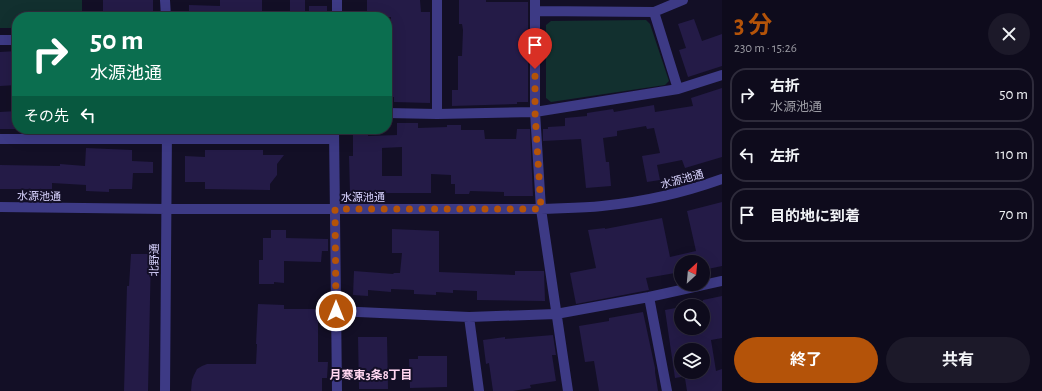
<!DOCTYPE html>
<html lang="ja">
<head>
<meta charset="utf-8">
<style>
	:root { --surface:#0e0b1c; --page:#1c1929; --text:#f1f3f6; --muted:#9b9ba3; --line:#2e2b3b; --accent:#b45309 }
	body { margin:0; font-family:"Alegreya Sans","Noto Sans JP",sans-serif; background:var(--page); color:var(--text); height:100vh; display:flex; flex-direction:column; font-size:15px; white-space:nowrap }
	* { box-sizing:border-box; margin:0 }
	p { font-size:13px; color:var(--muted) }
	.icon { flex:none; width:22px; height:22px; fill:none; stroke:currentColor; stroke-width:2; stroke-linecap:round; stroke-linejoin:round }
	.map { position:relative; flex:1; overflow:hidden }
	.panel { display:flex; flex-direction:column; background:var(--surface); width:320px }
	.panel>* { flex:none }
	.top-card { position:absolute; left:12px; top:12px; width:380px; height:122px; border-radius:16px; box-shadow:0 4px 16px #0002,0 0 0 1px var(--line); background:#0b6e4f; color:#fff; overflow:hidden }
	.needle { width:26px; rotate:26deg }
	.fabs { position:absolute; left:674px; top:255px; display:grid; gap:8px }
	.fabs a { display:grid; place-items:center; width:36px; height:36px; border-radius:50%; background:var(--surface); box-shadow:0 4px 16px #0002,0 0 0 1px var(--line); font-size:20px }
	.pin { position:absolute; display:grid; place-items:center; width:34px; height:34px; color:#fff; margin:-41px -17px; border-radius:50% 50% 50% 0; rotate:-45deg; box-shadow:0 0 4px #0007 }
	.pin .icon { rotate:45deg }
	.me { position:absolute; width:44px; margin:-22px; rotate:0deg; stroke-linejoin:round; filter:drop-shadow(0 0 3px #0008) }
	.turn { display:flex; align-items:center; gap:14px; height:84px; padding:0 12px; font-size:18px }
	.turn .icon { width:52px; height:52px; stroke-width:2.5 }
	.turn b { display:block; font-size:28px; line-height:34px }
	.then { display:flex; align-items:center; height:38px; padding:0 12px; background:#0003; gap:8px; font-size:15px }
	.round { display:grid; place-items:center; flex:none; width:42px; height:42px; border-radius:21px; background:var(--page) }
	.head { display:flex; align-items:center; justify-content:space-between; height:68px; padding:0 12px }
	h1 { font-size:24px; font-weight:700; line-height:30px; color:var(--accent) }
	.button { display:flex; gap:8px; margin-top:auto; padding:8px 12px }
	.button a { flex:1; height:46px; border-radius:24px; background:var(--accent); color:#fff; font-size:16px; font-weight:700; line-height:46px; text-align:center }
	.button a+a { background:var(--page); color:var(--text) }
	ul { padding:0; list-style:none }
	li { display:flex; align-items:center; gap:12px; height:54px; margin:0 8px 6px; padding:0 4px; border:2px solid var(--line); border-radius:16px }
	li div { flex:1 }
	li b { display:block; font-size:15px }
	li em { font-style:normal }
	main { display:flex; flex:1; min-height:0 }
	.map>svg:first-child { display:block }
	.green { fill:#12302f }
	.building { fill:#241b47; fill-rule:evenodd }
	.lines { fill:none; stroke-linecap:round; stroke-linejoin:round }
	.minor { stroke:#3d3a85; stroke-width:10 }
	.route { stroke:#b45309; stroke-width:7; stroke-dasharray:0 12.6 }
	.labels { text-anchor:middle; stroke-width:4; stroke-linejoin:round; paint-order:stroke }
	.street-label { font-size:11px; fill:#d9d4ff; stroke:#130f26 }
	.neighbourhood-label { font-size:12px; font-weight:bold; fill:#ffd6f0; stroke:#130f26 }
</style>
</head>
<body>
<main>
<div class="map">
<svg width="722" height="391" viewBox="0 0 722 391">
	<rect width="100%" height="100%" fill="#130f26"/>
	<path class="green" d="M0,0H82V17H17V28H0Z
		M646,20L650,24L669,81L665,85L551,102L546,98V25L551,21Z"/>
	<path class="building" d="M103,0H153V17H103Z
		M220,0H262V17H189V5L220,6Z
		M290,0H305V12H290Z
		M367,0H420L421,12H430V103L394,102V97H387V58H391V17H367Z
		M459,0H486V2H528V102H517V104L452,106V90H458V56H462L463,30L462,24H459Z
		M309,6H327V17H309Z
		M694,19L702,41L722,34V66L688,77L679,50L686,48L678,24Z
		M17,51V85L0,86V52Z
		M722,88V157L685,168L682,160L657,165L660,180L647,182L642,156L660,153L654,128L647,129L646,126L617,131V136L603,138L606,162H609L611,186L586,188L581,139L543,141V129H548V127L565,126V118L587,116V113L613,109L614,112L654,105L655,112L693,106L691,98Z
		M17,111V129H0V112Z
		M397,123H418V128L447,127V125H461V130H484L485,139H516L517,129H530L533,196H504V192L470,191L469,194H455V184H451V175L431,174V193H350L349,156H353V129H368V136L397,135ZM402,147V176H382V148Z
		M86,148L132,150V161L153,162V173H133L132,189H109V192L86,191V185L52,183V189H0V165L60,166V164L85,166Z
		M205,150H263V155H284L277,164V175L270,184V190L205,189V182H185V156L205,157Z
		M722,202V266L703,270V262H681V272L646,278L649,290L576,304L570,273L596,268L588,230L605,228V229L662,218L670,257L696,251L687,211Z
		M392,229L439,231V272L515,275V271H544L545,301L477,300V291L453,290V293L436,292V295L414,294V290L391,289V292L368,290V296L353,295L354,271L393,274L394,273H400L402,253H392Z
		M271,230H286V238L328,239V251H322L321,262L284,261V283L274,282V284H259V260H263V238H271Z
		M131,254H151L148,391H124L127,286H129Z
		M722,296V338L711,340L716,371L722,369V391H687L684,372H703V350H681V377L675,378L665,310L681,307V328H703V300Z
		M258,304L284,305V309H318V362H328L327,378H322V391H191L192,380L194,375L197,369L202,366L207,364H256L257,344H256Z
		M643,312L655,368V372L658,391H599L594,361L585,362L579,326L609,321V318Z
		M553,335L556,355H552L556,381L530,385L531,388L513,391H493L489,363L486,364L483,340L505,337V339Z
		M358,337H387L388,389H359Z
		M418,356H447V387L410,388L409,359H418Z"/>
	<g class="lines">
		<path class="minor" d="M165,0L166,17
			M535,0V112L541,209L568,391
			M535,11L654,12L683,0
			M654,12L678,89
			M337,17V0
			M0,40H17
			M387,113L437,114L535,112L678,89L722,75
			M437,114V0
			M334,129L337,391
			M0,139H333
			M0,207L166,209H541C561,208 582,208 602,206C643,202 683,193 722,179
			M649,297L667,391
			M336,311L469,317L556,314L649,297L722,281
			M469,317L479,391
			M165,391L167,129"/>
	</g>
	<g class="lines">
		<path class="route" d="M336,311L335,209H541L535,112V69"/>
	</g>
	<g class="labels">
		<g class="street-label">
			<text transform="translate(682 179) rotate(-15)" y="4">水源池通</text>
			<text transform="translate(39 196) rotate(1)" y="4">水源池通</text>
			<text x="363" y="201">水源池通</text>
			<text transform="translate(154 260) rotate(-89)" y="4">北野通</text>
		</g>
		<g class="neighbourhood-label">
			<text x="371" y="379">月寒東3条8丁目</text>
		</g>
	</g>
</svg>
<div class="fabs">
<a><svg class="needle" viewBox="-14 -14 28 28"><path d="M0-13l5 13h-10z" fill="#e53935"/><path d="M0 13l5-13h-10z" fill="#9b9ba3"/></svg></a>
<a><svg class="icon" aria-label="search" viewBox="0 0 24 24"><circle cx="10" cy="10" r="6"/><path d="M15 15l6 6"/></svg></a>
<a><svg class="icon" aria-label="layers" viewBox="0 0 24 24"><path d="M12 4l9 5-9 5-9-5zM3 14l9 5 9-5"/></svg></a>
</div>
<div class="pin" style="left:535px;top:69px;background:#d93025"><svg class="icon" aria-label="arrive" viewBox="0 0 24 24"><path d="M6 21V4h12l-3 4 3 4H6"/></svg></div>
<svg class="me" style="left:336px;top:311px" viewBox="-20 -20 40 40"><circle r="17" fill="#b45309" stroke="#fff" stroke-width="3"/><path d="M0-11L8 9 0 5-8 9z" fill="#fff"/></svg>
<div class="top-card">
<div class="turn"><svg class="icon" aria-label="right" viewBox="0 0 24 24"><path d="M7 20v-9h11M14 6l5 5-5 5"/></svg><div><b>50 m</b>水源池通</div></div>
<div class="then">その先<svg class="icon" aria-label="left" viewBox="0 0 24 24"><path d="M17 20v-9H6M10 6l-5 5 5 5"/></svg></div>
</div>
</div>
<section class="panel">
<div class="head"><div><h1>3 分</h1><p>230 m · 15:26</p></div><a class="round"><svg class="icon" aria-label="close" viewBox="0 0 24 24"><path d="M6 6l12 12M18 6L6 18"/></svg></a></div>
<ul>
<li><svg class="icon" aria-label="right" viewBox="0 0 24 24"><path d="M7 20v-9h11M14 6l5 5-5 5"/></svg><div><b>右折</b><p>水源池通</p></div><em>50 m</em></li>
<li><svg class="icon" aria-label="left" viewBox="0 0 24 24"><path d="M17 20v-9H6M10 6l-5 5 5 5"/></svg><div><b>左折</b></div><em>110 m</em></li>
<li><svg class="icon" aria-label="arrive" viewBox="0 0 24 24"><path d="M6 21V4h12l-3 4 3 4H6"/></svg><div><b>目的地に到着</b></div><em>70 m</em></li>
</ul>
<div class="button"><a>終了</a><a>共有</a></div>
</section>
</main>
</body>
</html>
